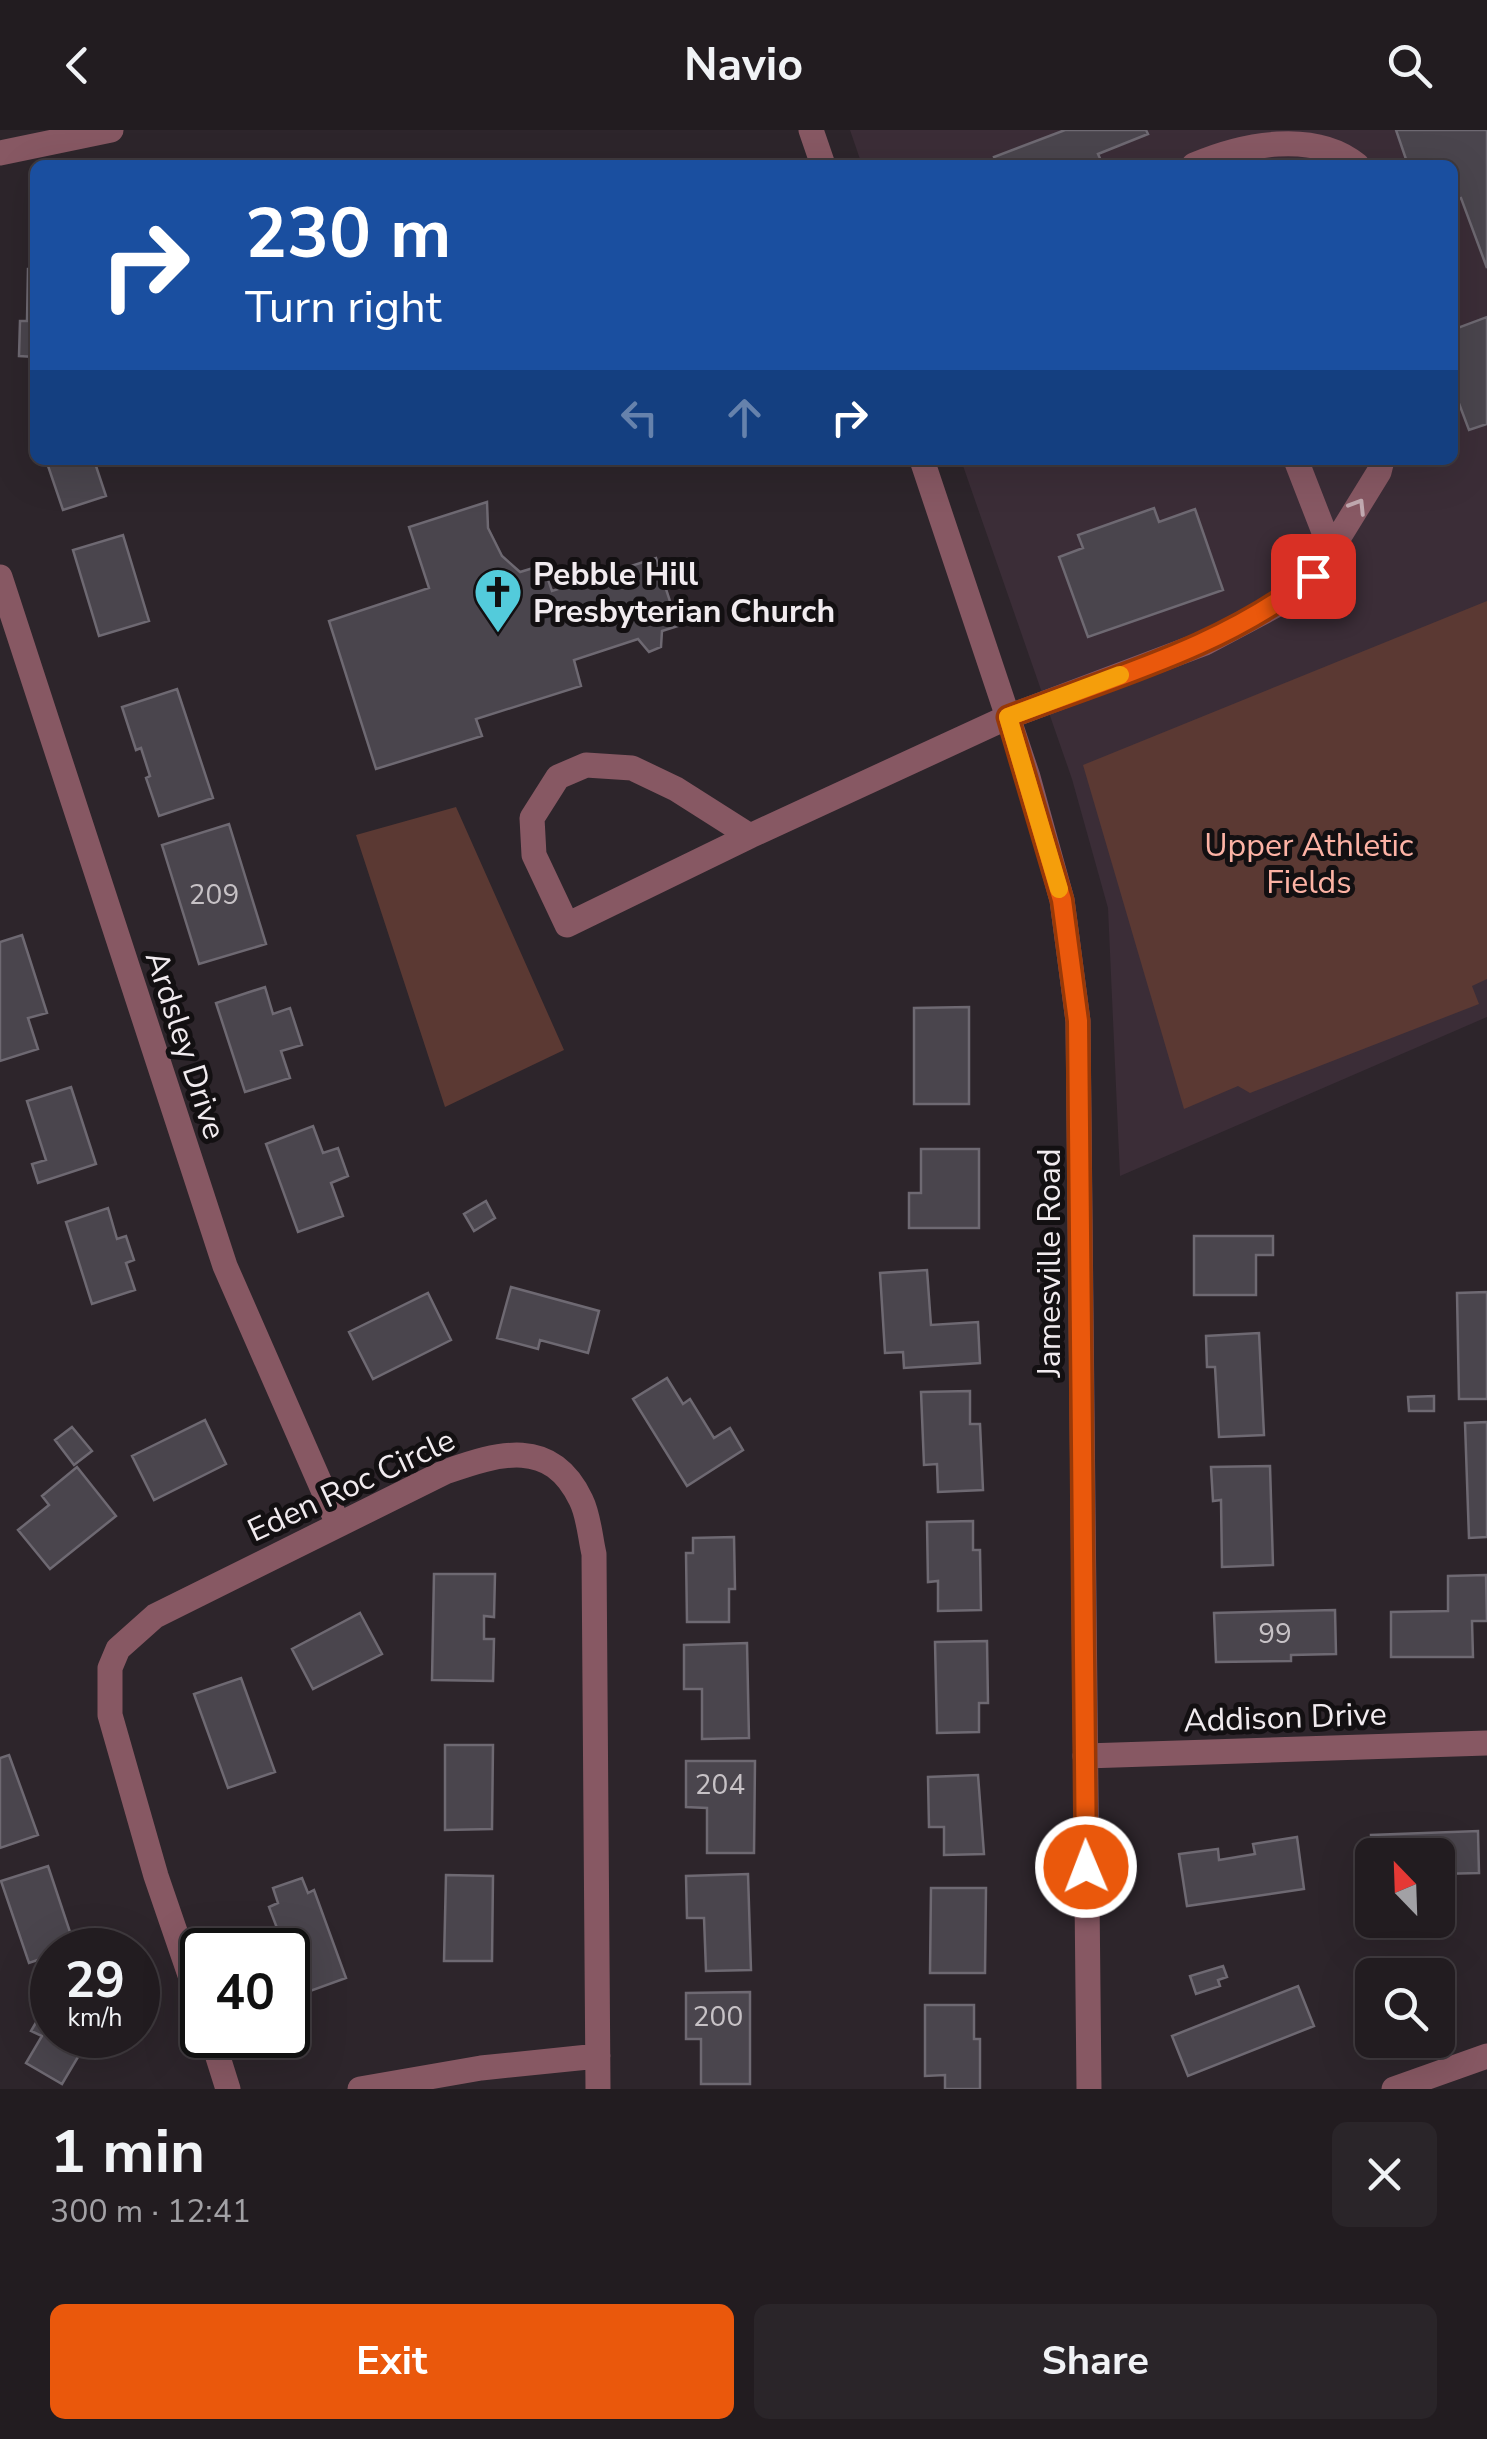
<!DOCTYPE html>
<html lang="en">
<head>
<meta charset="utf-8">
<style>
	:root { --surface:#221c20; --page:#2a2529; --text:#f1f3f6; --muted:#a2a1a5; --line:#3f3a3e; --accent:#ea580c }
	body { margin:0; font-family:"Nunito Sans",sans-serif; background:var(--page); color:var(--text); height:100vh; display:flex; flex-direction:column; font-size:38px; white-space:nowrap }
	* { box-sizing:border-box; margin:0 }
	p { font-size:32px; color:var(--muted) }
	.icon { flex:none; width:55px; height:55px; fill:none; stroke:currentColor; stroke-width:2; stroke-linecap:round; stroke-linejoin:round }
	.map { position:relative; height:1959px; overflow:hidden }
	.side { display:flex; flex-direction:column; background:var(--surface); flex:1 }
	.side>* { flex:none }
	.hud { position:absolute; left:30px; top:30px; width:1428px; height:305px; border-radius:15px; box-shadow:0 10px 40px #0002,0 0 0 2px var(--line); background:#1a4fa0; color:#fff; overflow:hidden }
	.needle { width:65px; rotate:337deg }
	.controls { position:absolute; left:1355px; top:1708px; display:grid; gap:20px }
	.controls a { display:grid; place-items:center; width:100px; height:100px; border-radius:15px; background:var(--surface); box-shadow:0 10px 40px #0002,0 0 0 2px var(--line); font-size:50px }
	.speed { position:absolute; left:30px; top:1798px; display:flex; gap:20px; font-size:50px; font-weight:700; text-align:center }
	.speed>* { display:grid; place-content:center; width:130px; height:130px; border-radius:50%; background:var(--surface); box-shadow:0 10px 40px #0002,0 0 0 2px var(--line); line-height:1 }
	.speed small { font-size:25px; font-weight:400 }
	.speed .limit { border:5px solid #111; border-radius:15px; background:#fff; color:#111 }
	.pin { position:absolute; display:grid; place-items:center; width:85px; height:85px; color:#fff; margin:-42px; border-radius:20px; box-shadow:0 5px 15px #0006 }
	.me { position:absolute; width:110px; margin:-55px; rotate:359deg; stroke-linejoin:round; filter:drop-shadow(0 0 8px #0008) }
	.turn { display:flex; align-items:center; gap:35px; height:210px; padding:0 50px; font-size:45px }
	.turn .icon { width:130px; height:130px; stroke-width:2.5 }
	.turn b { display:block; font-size:70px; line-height:85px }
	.lanes { display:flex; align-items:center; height:95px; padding:0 50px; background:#0003; justify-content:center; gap:50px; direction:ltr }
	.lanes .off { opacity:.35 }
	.round { display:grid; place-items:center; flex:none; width:105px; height:105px; border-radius:15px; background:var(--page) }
	.summary { display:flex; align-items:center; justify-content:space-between; height:170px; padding:0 50px }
	h1 { font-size:60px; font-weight:700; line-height:75px }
	.button { display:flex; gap:20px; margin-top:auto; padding:20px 50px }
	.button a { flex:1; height:115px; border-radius:15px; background:var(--accent); color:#fff; font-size:40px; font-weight:700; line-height:115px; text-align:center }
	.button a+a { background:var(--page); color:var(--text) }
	header { display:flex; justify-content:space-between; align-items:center; height:130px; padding:0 50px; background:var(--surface); font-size:45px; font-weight:700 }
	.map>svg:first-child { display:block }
	.built { fill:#3b2d37 }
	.green { fill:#5b3933 }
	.building { fill:#4a454d; stroke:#6e6972; stroke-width:2.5 }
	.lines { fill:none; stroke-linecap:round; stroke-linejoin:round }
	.minor { stroke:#875863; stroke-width:25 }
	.oneway { stroke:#c1a9b0 }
	.route-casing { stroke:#983908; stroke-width:25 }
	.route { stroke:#ea580c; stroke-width:18 }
	.slow { stroke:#f59e0b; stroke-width:18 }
	.labels { text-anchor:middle; stroke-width:10; stroke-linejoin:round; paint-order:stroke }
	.number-label { font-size:28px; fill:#c7c2c6 }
	.poi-label { font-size:32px; font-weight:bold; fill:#f1ebef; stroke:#131012; text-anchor:start }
	.park-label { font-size:32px; fill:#fdb3a5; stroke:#131012 }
	.street-label { font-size:32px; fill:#f1ebef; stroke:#131012 }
</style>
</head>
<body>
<header><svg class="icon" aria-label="back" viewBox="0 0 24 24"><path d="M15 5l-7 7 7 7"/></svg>Navio<svg class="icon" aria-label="search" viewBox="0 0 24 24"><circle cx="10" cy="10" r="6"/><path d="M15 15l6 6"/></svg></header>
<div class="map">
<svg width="1487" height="1959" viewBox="0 0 1487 1959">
	<rect width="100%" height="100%" fill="#2d252b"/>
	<path class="built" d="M850,0H1487V887L1120,1046L1108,778L1072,649L961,330H1452V35H862Z"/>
	<path class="green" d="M1487,471V849L1472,856L1479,874L1250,963L1238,956L1184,979L1083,635Z
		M456,677L564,920L445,977L356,705Z"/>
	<path class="building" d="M1065,0H1146L1148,4L1098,24L1103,35H997L994,27Z
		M1396,0H1487V138L1461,68L1452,71V35H1408Z
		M28,139H35V227L19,226L20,191H27Z
		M1487,187V294L1469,300L1452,255V200Z
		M46,330H94L106,366L63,380Z
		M487,372L488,398L502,426L520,442L543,435L552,461L656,428L678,496L662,501L661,517L649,522L638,509L574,530L581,556L476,589L482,606L376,639L329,491L429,458L409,397Z
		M1154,378L1159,392L1195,379L1223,460L1088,507L1059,427L1083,418L1078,405Z
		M123,405L149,491L99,506L73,420Z
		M177,559L213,668L159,686L146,648L150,646L141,618L136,620L122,577Z
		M229,694L266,814L199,834L162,715Z
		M22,805L47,883L28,888L38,919L0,931V812Z
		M265,857L273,884L290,878L302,915L281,921L290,948L245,962L216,873Z
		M969,877V974H914V878Z
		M71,957L96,1034L38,1053L32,1034L46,1030L27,971Z
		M313,996L323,1023L338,1018L348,1046L331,1053L343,1086L298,1102L266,1014Z
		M921,1019H979V1098H909V1063H921Z
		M486,1071L495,1088L474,1101L464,1084Z
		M108,1078L117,1109L126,1106L134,1130L126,1133L135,1160L92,1174L66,1092Z
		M1194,1106H1273V1125H1256V1165H1194Z
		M927,1140L931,1195L978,1192L980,1233L904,1238L903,1222L885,1223L880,1143Z
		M511,1157L599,1181L588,1223L540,1210L538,1219L497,1208Z
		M1487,1162V1269H1459L1457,1163Z
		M428,1163L451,1210L373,1249L349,1202Z
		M1259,1203L1264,1305L1219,1307L1215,1237H1207L1206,1206Z
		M667,1248L683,1274L690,1269L714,1308L730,1298L743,1320L687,1356L633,1269Z
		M970,1261V1294H980L983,1360L938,1362L937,1334L924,1335L921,1262Z
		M1434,1266V1281H1409L1408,1267Z
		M205,1290L226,1334L154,1370L132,1326Z
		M1487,1292V1407L1469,1408L1465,1293Z
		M72,1297L92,1321L74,1335L55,1310Z
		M1270,1336L1273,1435L1222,1437L1221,1370L1213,1371L1211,1337Z
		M77,1337L116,1386L50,1439L18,1400L49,1375L42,1366Z
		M973,1391V1420H980L981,1480L938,1481V1451L928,1452L927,1392Z
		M734,1407L735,1459H729V1492H687L686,1423H693V1408Z
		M434,1444H495L494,1487L484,1486V1509H494L493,1551L432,1550Z
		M1486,1445L1487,1491H1472L1473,1527H1391V1482L1448,1481V1446Z
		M1335,1480L1336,1524L1291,1525V1531L1216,1532L1214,1483Z
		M360,1483L382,1524L313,1559L292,1519Z
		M987,1511L988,1573H979V1602L937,1603L935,1512Z
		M747,1513L749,1608L702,1609V1559H684V1515Z
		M241,1548L275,1642L228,1658L194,1564Z
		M445,1615H493L492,1699L445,1700Z
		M9,1625L38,1705L0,1718V1628Z
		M686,1631H755L754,1723H707V1678L686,1677Z
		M978,1645L984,1724L944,1725V1697H929L928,1647Z
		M1478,1701L1479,1743L1438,1744V1725H1372V1746L1371,1705Z
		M1297,1707L1304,1759L1187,1776L1179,1724L1218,1719L1219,1730L1255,1724L1253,1714Z
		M48,1736L75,1817L52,1820V1825L29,1833L1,1751Z
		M748,1744L751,1840L706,1841L704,1788H687L686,1746Z
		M446,1745L493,1746L492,1831H444Z
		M302,1748L308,1763L314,1760L346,1848L302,1864L269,1777L278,1773L273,1758Z
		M931,1758H986L985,1843H930Z
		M1223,1836L1227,1847L1218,1850L1220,1856L1196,1864L1190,1846Z
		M1298,1856L1314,1896L1188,1946L1172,1906Z
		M750,1862V1954H701V1909H686V1863Z
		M52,1865V1905H91L62,1954L26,1933L42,1906L31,1901Z
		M925,1875H974V1909H980V1959H945V1945L925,1946Z"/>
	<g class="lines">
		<path class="minor" d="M811,0L823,35
			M0,23L111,0
			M1194,35C1243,14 1314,0 1357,35
			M922,330L1028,647L1062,770L1078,891L1089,1959
			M1331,420L1379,342L1382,330
			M0,447L225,1136L338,1394
			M750,706L567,795L534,725L532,688L558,647L586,635L632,638L676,659L750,706L1008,587L1205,513L1278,474L1313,446L1331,420L1296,330
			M1085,1626L1487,1613
			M202,1880L156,1746L110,1585V1538L118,1519L155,1486L445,1342C499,1323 551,1307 581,1370C589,1386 590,1407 594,1424L598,1959
			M211,1905L228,1959
			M360,1959L481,1938L598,1926
			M1394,1959L1487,1926"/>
	</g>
	<defs><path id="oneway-chevron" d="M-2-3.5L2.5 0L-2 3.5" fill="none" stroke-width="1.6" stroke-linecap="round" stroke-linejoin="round" transform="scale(2.5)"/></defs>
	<use class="oneway" href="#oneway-chevron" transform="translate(1358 376) rotate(-58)"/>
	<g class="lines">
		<g class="route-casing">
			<path id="route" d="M1086,1737L1078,891L1062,770L1008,587C1112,547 1225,517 1313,446"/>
		</g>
		<use href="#route" class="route"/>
		<path class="slow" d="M1059,759L1008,587L1120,545"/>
	</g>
	<defs>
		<g id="church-pin" transform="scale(2.5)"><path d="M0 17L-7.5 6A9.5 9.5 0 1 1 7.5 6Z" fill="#53cbdb" stroke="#131012"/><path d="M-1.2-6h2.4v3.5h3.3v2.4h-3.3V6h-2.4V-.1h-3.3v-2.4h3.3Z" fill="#111"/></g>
	</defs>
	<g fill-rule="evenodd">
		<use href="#church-pin" x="498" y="462"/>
	</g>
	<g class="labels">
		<g class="number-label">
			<text x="214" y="774">209</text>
			<text x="1275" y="1513">99</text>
			<text x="720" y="1664">204</text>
			<text x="718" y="1896">200</text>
		</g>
		<g class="poi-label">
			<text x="533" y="455">Pebble Hill<tspan x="533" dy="37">Presbyterian Church</tspan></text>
		</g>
		<g class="park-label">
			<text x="1309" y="726">Upper Athletic<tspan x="1309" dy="37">Fields</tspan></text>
		</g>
		<g class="street-label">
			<text transform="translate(186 915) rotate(72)" y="11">Ardsley Drive</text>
			<text transform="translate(1049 1133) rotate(-90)" y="11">Jamesville Road</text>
			<text transform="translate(351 1355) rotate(-25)" y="11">Eden Roc Circle</text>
			<text transform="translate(1285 1587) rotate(-2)" y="11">Addison Drive</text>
		</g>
	</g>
</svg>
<div class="controls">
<a><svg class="needle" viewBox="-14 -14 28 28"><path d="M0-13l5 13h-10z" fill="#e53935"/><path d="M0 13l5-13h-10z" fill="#a2a1a5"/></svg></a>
<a><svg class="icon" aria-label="search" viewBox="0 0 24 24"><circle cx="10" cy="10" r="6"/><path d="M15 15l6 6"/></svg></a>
</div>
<div class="speed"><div>29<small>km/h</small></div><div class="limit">40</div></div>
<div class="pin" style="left:1313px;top:446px;background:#d93025"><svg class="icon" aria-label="arrive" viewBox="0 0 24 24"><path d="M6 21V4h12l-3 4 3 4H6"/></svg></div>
<svg class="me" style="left:1086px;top:1737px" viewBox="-20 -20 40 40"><circle r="17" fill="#ea580c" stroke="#fff" stroke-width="3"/><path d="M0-11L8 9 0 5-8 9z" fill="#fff"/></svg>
<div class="hud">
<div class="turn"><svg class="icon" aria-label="right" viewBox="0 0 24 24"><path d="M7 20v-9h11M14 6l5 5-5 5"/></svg><div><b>230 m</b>Turn right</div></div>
<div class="lanes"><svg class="icon off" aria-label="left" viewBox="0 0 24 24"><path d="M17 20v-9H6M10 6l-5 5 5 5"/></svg><svg class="icon off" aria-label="ahead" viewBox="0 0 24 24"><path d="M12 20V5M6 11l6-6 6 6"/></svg><svg class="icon" aria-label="right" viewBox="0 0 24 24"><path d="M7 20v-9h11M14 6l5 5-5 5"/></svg></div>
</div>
</div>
<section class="side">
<div class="summary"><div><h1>1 min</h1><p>300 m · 12:41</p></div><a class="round"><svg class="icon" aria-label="close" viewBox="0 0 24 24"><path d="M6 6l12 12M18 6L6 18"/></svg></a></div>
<div class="button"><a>Exit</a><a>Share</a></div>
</section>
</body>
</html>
